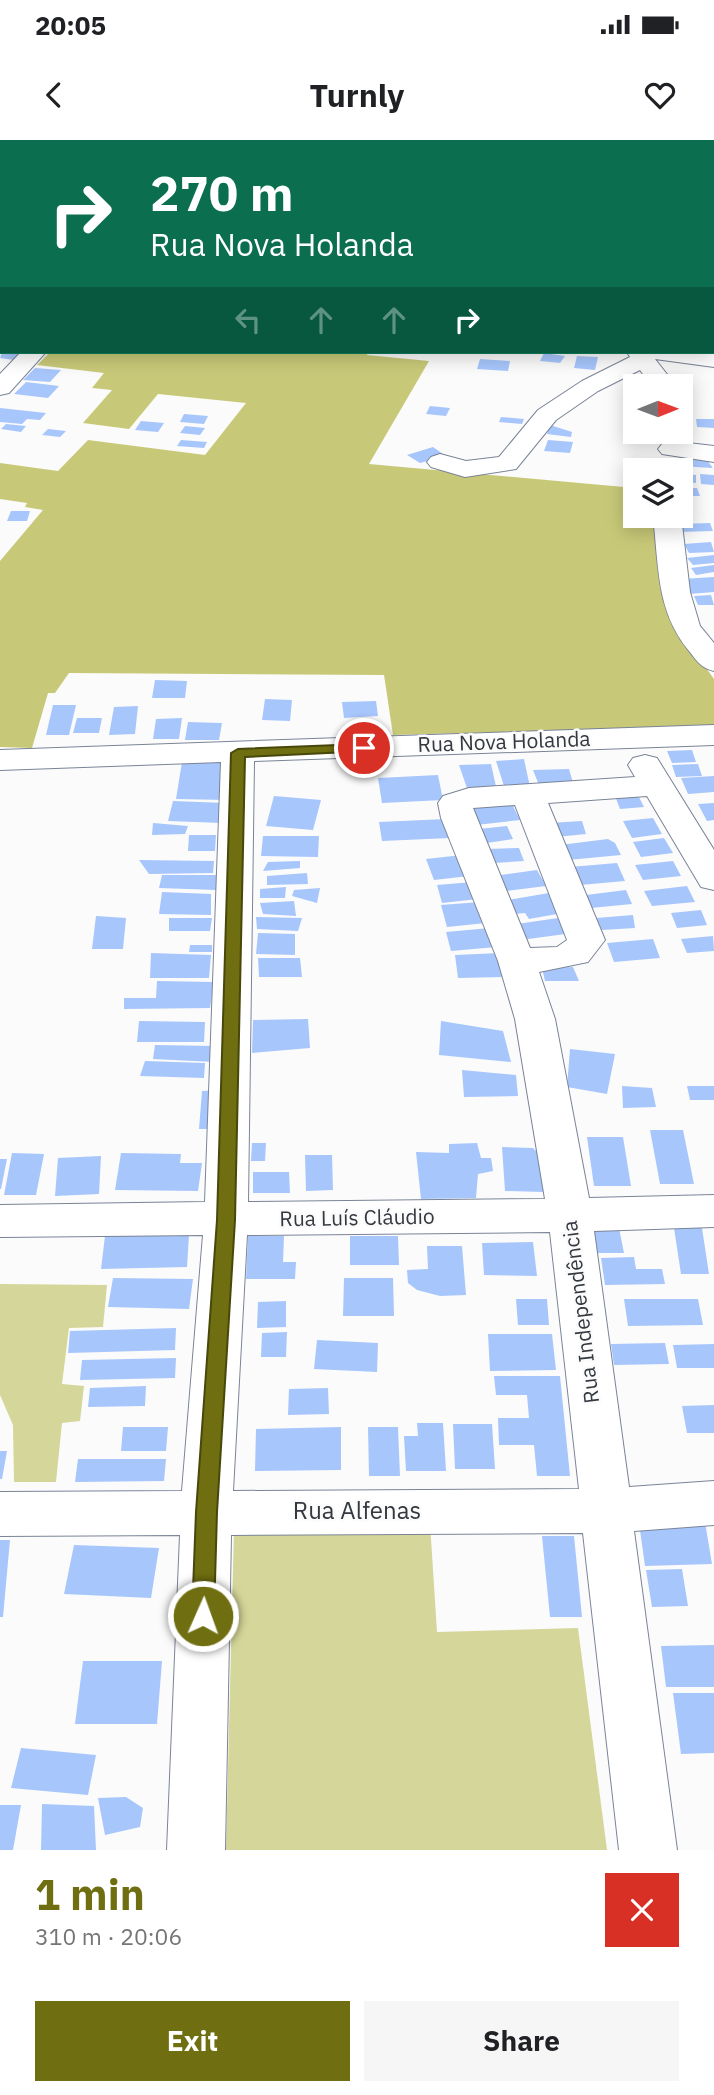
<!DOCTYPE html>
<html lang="en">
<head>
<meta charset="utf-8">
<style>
	:root { --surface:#fff; --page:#f6f6f6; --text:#202124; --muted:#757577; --accent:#6f6e10 }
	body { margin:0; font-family:"IBM Plex Sans",sans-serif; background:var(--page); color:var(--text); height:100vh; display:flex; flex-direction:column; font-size:26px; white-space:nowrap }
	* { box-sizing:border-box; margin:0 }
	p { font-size:23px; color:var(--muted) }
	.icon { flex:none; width:38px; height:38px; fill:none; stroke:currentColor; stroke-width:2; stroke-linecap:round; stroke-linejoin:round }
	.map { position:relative; height:1710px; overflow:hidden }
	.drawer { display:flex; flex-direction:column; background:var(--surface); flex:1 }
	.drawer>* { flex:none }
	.hud { position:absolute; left:0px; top:0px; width:714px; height:214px; box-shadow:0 4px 18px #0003; background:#0b6e4f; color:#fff; overflow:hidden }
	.needle { width:46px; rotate:89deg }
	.buttons { position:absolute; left:623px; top:234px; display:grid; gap:14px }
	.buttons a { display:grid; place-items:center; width:70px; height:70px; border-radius:0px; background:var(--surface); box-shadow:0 4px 18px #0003; font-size:35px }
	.pin { position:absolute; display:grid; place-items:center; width:60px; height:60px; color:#fff; margin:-30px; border:4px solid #fff; border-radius:50%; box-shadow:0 2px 7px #0007 }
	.me { position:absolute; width:77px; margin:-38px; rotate:2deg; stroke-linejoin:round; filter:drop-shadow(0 0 5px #0008) }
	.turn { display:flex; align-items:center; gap:24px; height:147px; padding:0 35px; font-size:32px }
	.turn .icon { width:91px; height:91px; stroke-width:2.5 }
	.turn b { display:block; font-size:49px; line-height:60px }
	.lanes { display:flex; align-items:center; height:66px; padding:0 35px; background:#0003; justify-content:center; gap:35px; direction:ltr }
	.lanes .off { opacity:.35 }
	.round { display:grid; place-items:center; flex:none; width:74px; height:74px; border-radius:0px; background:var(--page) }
	.summary { display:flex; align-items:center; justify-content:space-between; height:119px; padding:0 35px }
	h1 { font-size:42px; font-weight:700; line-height:52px; color:var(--accent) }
	.action { display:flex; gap:14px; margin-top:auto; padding:14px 35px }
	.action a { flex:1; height:80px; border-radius:0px; background:var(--accent); color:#fff; font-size:28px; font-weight:700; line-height:80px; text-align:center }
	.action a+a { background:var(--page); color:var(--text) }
	.status { display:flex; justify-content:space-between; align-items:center; height:49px; padding:0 35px; background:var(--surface); direction:ltr }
	.status svg { height:19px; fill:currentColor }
	header { display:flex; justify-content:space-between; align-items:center; height:91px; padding:0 35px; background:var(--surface); font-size:32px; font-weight:700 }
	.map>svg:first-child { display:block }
	.green { fill:#d5d699 }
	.forest { fill:#c8c978 }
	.water { fill:#a3a353; stroke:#82834d; stroke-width:2 }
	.building { fill:#a7c6fc }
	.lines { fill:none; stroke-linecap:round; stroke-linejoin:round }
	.minor-casing { stroke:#7a8496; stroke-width:2 }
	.minor { fill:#fff; fill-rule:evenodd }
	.route { fill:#6f6e10; stroke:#48480a; stroke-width:2 }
	.labels { text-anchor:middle; stroke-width:5; stroke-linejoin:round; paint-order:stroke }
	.street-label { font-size:21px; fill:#343940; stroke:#fbfbfb }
	.near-street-label { font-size:24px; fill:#343940; stroke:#fbfbfb }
</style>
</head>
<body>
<div class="status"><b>20:05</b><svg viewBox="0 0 49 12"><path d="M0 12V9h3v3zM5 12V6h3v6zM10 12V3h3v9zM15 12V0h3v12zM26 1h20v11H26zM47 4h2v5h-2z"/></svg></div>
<header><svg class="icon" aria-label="back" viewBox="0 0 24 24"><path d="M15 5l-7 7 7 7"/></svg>Turnly<svg class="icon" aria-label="heart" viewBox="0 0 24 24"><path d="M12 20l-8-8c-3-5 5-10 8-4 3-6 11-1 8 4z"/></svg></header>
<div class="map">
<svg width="714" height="1710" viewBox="0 0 714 1710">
	<rect width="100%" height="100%" fill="#fbfbfb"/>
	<path class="green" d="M0,1144L107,1145L103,1187L69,1188L62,1244L84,1246L80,1281L62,1283L56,1342H14L13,1285L0,1255Z
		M430,1383L437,1492L578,1488L607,1710H226L234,1388Z"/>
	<path class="forest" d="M50,212H368L367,215L429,221L369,324L635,348V376H655L676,486L714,539V586L393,595L384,535L69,533L55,553H48L32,608L0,607V421L43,370L25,367L27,363L0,359V323L58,331L88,300L205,315L246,263L158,254L129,289L83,283L112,250L92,248L104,233L37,225Z"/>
	<path class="water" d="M0,0H161L2,2L0,144Z"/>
	<path class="building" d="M2,212H14L22,213L14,220L0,218Z
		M544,213L565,216L560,223L540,221Z
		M577,216L598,217L595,230L574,228Z
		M480,219L510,221L508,231L477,229Z
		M35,228L61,230L50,242L23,240Z
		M26,242L59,246L48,258L14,254Z
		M430,266L450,268L446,276L426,274Z
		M0,268L46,273L40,280L27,279L22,284L0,282Z
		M184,274L208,276L204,284L180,282Z
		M501,277L524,279L522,284L499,282Z
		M696,279H714V288L697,287Z
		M141,281L164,283L158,292L135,290Z
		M6,284L26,286L21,292L1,289Z
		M550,285L572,292L571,297L547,294Z
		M185,286L205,288L200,295L180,293Z
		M48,289L66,291L60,297L42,295Z
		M181,300L207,302L204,308L177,306Z
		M548,300L573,302L570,313L544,311Z
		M433,307L446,316L420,323L407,315Z
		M678,318L706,319L713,328L678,326Z
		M681,334L696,335V343L681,342Z
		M700,334L714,335V345L701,344Z
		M682,348H697L700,356H685Z
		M11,371H30L27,381H7Z
		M710,383L713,391L680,392L677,384Z
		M711,402L714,412L689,413L684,404Z
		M714,415V423L693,425L687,418Z
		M714,425V432L696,435L691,428Z
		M714,437V452L689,454L682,439Z
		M711,455L714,465H698L694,456Z
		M155,540L187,541L185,558H152Z
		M265,559L292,560L290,581L262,580Z
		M376,561L378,576L344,578L342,562Z
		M53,565H76L69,595H46Z
		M138,566L135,594L109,595L114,567Z
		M77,578H102L99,593H73Z
		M182,578L179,599H153L156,579Z
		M188,582L222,583L219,600H185Z
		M692,610L696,622L672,623L667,611Z
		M524,619L530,647L505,649L496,621Z
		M182,622H232L227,660L176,659Z
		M491,624L497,651H468L459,625Z
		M698,624L702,636L676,637L672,625Z
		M569,629L573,643L539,645L533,630Z
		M438,635L443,660L382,663L378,638Z
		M714,636V652L688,654L681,638Z
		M638,655L644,667L620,669L615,656Z
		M274,656L321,660L313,690L266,686Z
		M173,661L226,663L222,683L168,681Z
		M511,662L520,680L476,685L466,666Z
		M714,663V680L707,681L698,664Z
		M653,678L662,694L632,698L623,681Z
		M446,679L450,698L382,701L379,682Z
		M582,681L586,694L556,697L549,683Z
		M153,683L188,686L185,694L152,695Z
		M507,686L513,699L487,703L479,689Z
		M189,695H216L215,711H188Z
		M263,696H319L318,717L261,716Z
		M664,698L673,713L641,717L633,702Z
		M608,699L615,703L621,715L568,720L560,705Z
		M519,708L524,721L493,723L487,709Z
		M462,715L469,736L434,740L426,719Z
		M139,720L214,721L213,733L149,734Z
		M300,721V728L263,731L268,722Z
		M673,721L681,736L643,740L635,725Z
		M617,723L625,741L580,745L570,727Z
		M537,730L546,746L505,751L500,735Z
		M307,733L308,744L267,745V736Z
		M162,735H218L216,750L159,748Z
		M473,742L478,759L442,763L437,745Z
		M687,746L695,762L652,766L644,751Z
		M286,747L285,758H260V749Z
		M320,748L317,763L292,756L294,750Z
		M626,750L632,764L591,768L586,755Z
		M162,752L211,754V775L159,774Z
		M549,753L563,773L529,779L525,773L515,774L508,760Z
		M294,761L296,776L263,774L260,763Z
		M480,762L486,783L447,787L441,765Z
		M701,770L707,785L677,788L671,773Z
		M633,775L635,788L602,790L596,778Z
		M96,776L126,778L123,809H92Z
		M256,777L302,778L298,791L257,789Z
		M565,777L573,793L528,799L523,797L517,784Z
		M169,778H212L210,791H169Z
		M490,788L496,807L451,811L446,792Z
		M258,793L295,794V815L256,814Z
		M713,796L714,811L687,813L681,799Z
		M653,799L660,818L614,822L607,803Z
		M190,805H212V812H189Z
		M151,813L211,815L209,838H150Z
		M500,813L504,837L458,838L455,815Z
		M258,818H300L302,837H259Z
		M573,827L579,841H545L542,828Z
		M157,841L214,842L210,868L124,869V858H156Z
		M308,879L310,908L252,913L253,880Z
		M139,881L205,882L204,902H137Z
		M441,881L503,891L511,922L439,915Z
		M155,905L214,906V922L153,919Z
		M570,909L615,914L607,954L567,947Z
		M145,921L205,923L204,938L140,936Z
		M462,930L516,935L518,956L464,957Z
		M622,946L652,948L656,967L623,968Z
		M687,946H714V960H690Z
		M223,950L228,989H199L202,951Z
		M650,990H683L694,1044H660Z
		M587,997H623L631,1046H594Z
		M252,1003H266L265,1021H251Z
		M477,1003L481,1018H491L493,1031L478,1034L476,1058L421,1059L416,1012L449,1013V1004Z
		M502,1007L533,1008L541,1016L544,1052L505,1051Z
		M12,1013L44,1014L36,1055H4Z
		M121,1013L181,1014L180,1023H202L198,1051L115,1050Z
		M305,1015H332L333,1050L306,1051Z
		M101,1016L99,1054L55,1056L58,1018Z
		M0,1019H7L1,1049H0Z
		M253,1032H289L290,1053H253Z
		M619,1088L624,1113H596L592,1089Z
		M674,1088H702L709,1134H681Z
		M189,1095L187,1127L101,1129L105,1096Z
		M248,1096H284L283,1122H296L295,1139H246Z
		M350,1096H398L399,1125H350Z
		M533,1102L537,1136L484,1135L482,1103Z
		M427,1106H462L466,1155L440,1156L417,1150L408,1143L407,1130L428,1129Z
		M634,1117L636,1129H662L665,1144L605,1145L601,1118Z
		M113,1138L193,1139L189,1169L108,1167Z
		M344,1138H393L394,1176H343Z
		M516,1159H547L549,1185H518Z
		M624,1159H698L703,1185L628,1186Z
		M286,1161V1187L257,1188L258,1162Z
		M176,1188L175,1210L68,1213L70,1191Z
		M287,1192L286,1217H261L262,1193Z
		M488,1194H552L556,1230L490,1231Z
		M317,1200L378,1203L377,1232L314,1229Z
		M665,1203L669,1224L614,1225L611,1204Z
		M714,1204V1228H677L673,1205Z
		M176,1218L175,1238L80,1240L82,1220Z
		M494,1236H560L570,1336H537L534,1305H499L498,1278H529L527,1255H496Z
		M146,1246L145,1266L88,1267L90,1248Z
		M328,1248L329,1274L288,1275L289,1249Z
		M714,1265V1293H687L682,1266Z
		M417,1283H443L446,1331H406L404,1296H418Z
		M453,1284H492L495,1329H455Z
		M123,1287H168L166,1311H121Z
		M341,1287V1330L255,1331L256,1289Z
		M368,1287H398L400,1336H369Z
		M0,1311H7L2,1339H0Z
		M78,1319H166L164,1341L75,1342Z
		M705,1382L712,1424L645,1426L639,1383Z
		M542,1396H574L582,1477H550Z
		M0,1400H10L3,1477H0Z
		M74,1405L159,1408L151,1458L64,1454Z
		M682,1429L688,1466L652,1467L646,1430Z
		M714,1505V1547H666L661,1506Z
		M83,1521H162L157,1584H75Z
		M673,1553H714V1613L681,1614Z
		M21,1608L96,1615L88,1655L11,1648Z
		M126,1657L143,1668L140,1687L105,1695L98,1658Z
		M42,1664L94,1666L96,1710H41Z
		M0,1665H21L13,1710H0Z"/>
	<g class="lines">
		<g class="minor-casing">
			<path id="minor" d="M227,0H246L226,2Z
				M377,0H396L376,2Z
				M526,0H558L559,2H527Z
				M712,14H714V26H712Z
				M712,97H714V110H712Z
				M21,212H46L9,253L0,255V234Z
				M627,212L714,213V227L655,219L677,247H652L640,230L598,251L556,280L516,329L465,337L431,327L427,322L431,317L440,314L466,321L499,317L538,270L582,241L630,217Z
				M671,301L714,306V322L662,314L658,309L662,304Z
				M653,376H681L690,452L700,486L714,503V531C701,528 697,521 689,511C656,471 659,427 653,376Z
				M714,585V605L254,621L248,1062L545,1059L515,879L498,821L441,678L438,663L443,656L469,648L635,637L628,625L633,618L645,615L657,618L714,710V750L701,747L647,656L548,663L605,800L588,822L539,832L555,879L589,1058L714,1055V1087L594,1091L629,1347L714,1341V1385L634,1391L677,1710H619L583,1393L231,1395L225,1710H167L180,1395L0,1396V1352L182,1351L203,1095L0,1097V1065L205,1062L221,622L0,630V610ZM515,665L567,800L557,807L530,808L473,668ZM550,1092L579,1349L233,1351L247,1095Z"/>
		</g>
		<use href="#minor" class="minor"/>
	</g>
	<path class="route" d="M364,604L369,605V611L245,617L235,1080L217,1372L214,1476L211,1483L203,1486L195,1483L192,1476L196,1372L217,1080L231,613L238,609Z"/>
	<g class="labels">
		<g class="street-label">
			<text transform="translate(504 602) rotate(-2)" y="7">Rua Nova Holanda</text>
			<text transform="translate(357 1078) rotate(-1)" y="7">Rua Luís Cláudio</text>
			<text transform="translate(581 1172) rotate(-97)" y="7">Rua Independência</text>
		</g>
		<g class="near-street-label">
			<text x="357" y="1379">Rua Alfenas</text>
		</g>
	</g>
</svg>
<div class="buttons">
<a><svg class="needle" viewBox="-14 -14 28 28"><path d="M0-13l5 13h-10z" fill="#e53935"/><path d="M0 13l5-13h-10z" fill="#757577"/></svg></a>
<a><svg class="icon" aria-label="layers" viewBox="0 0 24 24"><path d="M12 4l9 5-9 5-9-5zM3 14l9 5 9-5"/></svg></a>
</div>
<div class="pin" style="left:364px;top:608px;background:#d93025"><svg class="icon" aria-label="arrive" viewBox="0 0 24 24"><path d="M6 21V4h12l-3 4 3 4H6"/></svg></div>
<svg class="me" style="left:203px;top:1476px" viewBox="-20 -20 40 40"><circle r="17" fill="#6f6e10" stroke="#fff" stroke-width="3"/><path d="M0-11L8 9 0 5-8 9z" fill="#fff"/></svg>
<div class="hud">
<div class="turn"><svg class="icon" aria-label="right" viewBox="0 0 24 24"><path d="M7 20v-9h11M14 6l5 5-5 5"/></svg><div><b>270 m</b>Rua Nova Holanda</div></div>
<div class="lanes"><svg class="icon off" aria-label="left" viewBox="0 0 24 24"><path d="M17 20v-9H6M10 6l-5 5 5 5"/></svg><svg class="icon off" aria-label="ahead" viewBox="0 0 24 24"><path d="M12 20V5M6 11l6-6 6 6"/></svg><svg class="icon off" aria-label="ahead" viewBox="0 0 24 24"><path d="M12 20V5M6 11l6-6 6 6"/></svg><svg class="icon" aria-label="right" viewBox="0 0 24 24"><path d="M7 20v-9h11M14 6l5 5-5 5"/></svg></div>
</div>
</div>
<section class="drawer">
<div class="summary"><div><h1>1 min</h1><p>310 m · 20:06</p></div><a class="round" style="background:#d93025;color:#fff"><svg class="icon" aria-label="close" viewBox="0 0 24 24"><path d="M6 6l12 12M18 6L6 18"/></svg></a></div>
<div class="action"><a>Exit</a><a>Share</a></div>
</section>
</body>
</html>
